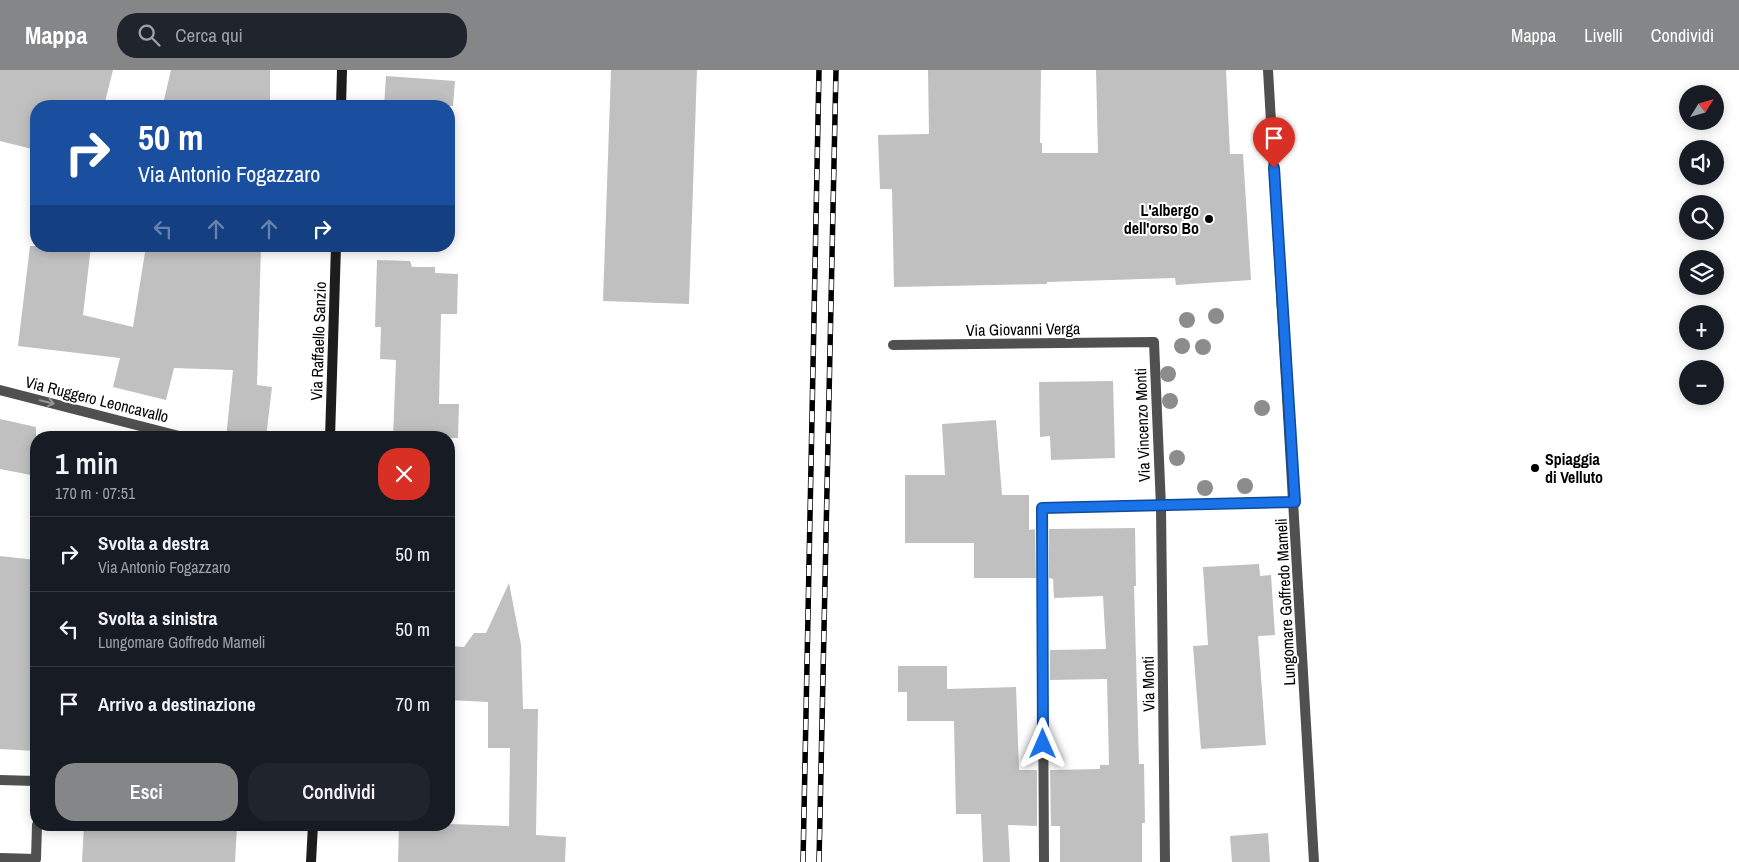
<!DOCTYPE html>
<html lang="it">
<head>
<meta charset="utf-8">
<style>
	:root { --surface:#171b24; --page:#20242c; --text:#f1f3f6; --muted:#9ea1a6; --line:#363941; --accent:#858687 }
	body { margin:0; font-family:"Archivo Narrow",sans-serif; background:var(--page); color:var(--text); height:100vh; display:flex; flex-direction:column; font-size:19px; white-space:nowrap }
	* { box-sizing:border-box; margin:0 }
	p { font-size:16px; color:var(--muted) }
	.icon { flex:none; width:28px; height:28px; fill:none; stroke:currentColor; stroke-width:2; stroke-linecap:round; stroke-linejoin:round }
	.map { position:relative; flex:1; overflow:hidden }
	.sheet { position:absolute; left:30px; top:361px; width:425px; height:400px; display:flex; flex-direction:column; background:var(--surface); border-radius:20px; box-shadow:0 2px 12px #0003 }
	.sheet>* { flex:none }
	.banner { position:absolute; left:30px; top:30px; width:425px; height:152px; border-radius:20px; box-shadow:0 2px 12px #0003; background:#1a4fa0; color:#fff; overflow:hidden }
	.needle { width:32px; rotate:53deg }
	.fabs { position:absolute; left:1679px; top:15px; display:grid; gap:10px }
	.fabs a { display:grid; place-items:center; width:45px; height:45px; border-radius:50%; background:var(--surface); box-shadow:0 2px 12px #0003; font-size:25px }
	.pin { position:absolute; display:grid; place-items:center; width:42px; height:42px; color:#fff; margin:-51px -21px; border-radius:50% 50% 50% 0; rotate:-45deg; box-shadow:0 0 5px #0007 }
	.pin .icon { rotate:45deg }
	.me { position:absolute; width:55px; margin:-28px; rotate:0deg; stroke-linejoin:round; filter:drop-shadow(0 0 4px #0008) }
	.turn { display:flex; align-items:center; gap:18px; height:105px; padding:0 25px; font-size:22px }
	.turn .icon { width:65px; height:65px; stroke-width:2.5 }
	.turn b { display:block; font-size:35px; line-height:42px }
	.lanes { display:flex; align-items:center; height:48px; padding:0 25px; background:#0003; justify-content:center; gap:25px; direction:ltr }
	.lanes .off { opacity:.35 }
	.round { display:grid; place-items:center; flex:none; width:52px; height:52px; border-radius:20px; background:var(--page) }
	.headline { display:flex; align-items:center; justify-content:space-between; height:85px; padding:0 25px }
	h1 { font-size:30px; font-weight:600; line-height:38px }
	.action { display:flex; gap:10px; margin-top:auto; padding:10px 25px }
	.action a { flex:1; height:58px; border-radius:20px; background:var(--accent); color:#fff; font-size:20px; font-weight:600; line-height:58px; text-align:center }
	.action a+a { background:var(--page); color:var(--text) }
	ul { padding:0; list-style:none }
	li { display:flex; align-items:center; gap:15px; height:75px; padding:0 25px; border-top:1px solid var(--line) }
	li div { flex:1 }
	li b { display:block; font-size:19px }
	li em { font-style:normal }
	header { display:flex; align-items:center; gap:30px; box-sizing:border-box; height:70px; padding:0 25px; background:var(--accent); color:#fff }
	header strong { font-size:24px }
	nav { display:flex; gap:28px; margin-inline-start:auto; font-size:18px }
	.search { width:350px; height:45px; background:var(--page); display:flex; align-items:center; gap:12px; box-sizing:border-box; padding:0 18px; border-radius:20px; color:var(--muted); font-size:19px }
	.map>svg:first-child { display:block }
	.building { fill:#c0c0c0 }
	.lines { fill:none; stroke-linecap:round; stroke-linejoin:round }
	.service { stroke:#505050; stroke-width:10 }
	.minor { stroke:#505050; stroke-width:10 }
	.secondary { stroke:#1d1d1d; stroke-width:10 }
	.rail-casing { stroke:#000; stroke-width:5.5 }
	.rail { stroke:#fff; stroke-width:4; stroke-dasharray:11; stroke-linecap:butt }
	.tree { fill:#8c8c8c }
	.oneway { stroke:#969696 }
	.route-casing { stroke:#114b97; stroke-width:12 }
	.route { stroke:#1a73e8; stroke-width:9 }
	.poi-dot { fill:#000; stroke:#fff; stroke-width:2 }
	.labels { text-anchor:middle; stroke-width:4; stroke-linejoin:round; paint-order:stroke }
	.poi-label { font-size:16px; font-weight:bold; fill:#000; stroke:#fff; text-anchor:end }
	.street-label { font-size:16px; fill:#000; stroke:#fff }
</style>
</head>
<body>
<header>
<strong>Mappa</strong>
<div class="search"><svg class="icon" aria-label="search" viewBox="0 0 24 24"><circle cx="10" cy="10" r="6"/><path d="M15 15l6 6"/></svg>Cerca qui</div>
<nav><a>Mappa</a><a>Livelli</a><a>Condividi</a></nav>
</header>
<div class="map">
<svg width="1739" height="792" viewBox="0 0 1739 792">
	<rect width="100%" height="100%" fill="#fff"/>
	<path class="building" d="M0,0H113L104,36H36V80L0,71Z
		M171,0H270V30H164Z
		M611,0H697L689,234L603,231Z
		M928,0H1041L1040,73H1042V83H1098L1096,0H1226L1230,84H1243L1251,210L1176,215L1175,208L1047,212V214L894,217L892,119H880L878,65L929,64Z
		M386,6L455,11L453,36H384Z
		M30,176H91L83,245L133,257L146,176H261L257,315L272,317L266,368H226L233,300L174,298L166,330L113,317L120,288L18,276Z
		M377,190L410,191L412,197H435V203L458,204L457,244H441L439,334H459L458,368H393L396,290L380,289L381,257H375Z
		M1113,311L1115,388L1051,390L1050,366L1040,367L1039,312Z
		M0,349L36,357V406L0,399Z
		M996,350L1002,425H1029V460L1035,459L1036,508H974V473H905V405H945L942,354Z
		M1135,458L1136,516H1134L1139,694H1144L1145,753H1142V792H1060V756H1051L1050,700L1100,699V695H1109L1107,609L1050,610V580L1106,579L1103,526L1054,528L1053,509L1049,508V459Z
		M0,486L36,490V681L0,679Z
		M1259,494L1260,506L1271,505L1275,565L1258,566L1266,675L1201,679L1193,576L1208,575L1203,497Z
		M509,513L521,575L523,639H538L536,765L566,767L565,792H398L399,755L449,754L509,756L510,678H488V632L449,630V576L464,577L474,563H486Z
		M898,596H947V619L1016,617L1019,700H1037V756L1008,755L1010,792H983L981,744H956L954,651H907V622H898Z
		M84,755H237L235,792H82Z
		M1268,763L1270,792H1232L1230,766Z"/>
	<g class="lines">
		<path class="service" d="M0,710L36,711
			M0,788L36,789L37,755"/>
		<path class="minor" d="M1268,0L1314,792
			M893,275L1154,272L1161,437L1165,792
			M0,320L187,368
			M1044,792L1042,438L1295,432"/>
		<path class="secondary" d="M341,36L342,0
			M330,368L336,176
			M311,792L313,755"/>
		<g class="rail-casing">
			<path id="rail" d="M803,792L819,0
				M819,792L836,0"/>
		</g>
		<use href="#rail" class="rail"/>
	</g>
	<g class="tree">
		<circle cx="1216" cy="246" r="8"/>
		<circle cx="1187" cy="250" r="8"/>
		<circle cx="1182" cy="276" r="8"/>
		<circle cx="1203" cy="277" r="8"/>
		<circle cx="1168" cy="304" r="8"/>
		<circle cx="1170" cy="331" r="8"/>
		<circle cx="1262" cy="338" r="8"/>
		<circle cx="1177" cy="388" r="8"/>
		<circle cx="1245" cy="416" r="8"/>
		<circle cx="1205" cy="418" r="8"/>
	</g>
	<defs><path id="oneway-shaft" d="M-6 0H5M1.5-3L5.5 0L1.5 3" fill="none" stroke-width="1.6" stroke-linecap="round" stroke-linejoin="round" transform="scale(1.25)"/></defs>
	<use class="oneway" href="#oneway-shaft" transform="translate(47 332) rotate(14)"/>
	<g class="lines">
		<g class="route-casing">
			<path id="route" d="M1043,674L1042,438L1295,432L1274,98"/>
		</g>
		<use href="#route" class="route"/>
	</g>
	<g class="poi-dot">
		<circle cx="1209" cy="149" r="5"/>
		<circle cx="1535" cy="398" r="5"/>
	</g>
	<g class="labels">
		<g class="poi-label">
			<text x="1199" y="146">L'albergo<tspan x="1199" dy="18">dell'orso Bo</tspan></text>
			<text x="1545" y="395" text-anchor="start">Spiaggia<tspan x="1545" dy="18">di Velluto</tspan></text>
		</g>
		<g class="street-label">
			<text transform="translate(1023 259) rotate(-1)" y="6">Via Giovanni Verga</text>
			<text transform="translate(318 271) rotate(-88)" y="6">Via Raffaello Sanzio</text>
			<text transform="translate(97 329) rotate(14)" y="6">Via Ruggero Leoncavallo</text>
			<text transform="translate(1142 355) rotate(-92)" y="6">Via Vincenzo Monti</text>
			<text transform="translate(1285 532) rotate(-93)" y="6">Lungomare Goffredo Mameli</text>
			<text transform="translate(1148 614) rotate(-91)" y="6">Via Monti</text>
		</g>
	</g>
</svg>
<div class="fabs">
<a><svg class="needle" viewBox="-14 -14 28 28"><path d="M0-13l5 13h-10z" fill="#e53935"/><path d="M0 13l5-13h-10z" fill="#9ea1a6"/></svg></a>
<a><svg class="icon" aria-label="sound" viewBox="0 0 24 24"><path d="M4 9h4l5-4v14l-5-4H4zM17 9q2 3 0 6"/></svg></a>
<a><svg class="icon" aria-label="search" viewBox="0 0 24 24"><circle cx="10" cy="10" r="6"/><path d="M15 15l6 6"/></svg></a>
<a><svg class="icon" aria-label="layers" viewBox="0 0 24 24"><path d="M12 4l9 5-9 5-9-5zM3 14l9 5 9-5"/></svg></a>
<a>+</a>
<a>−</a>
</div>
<div class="pin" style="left:1274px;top:98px;background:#d93025"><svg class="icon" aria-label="arrive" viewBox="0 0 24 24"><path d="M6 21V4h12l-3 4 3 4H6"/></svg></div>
<svg class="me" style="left:1043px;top:674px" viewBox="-20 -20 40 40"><path d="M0-17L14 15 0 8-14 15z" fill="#1a73e8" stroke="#fff" stroke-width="4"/></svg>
<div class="banner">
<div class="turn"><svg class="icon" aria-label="right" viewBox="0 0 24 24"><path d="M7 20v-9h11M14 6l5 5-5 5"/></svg><div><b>50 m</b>Via Antonio Fogazzaro</div></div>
<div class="lanes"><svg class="icon off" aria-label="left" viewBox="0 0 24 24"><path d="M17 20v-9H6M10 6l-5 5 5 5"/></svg><svg class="icon off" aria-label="ahead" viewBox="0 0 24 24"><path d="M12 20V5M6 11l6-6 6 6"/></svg><svg class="icon off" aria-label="ahead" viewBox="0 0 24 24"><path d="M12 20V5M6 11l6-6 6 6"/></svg><svg class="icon" aria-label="right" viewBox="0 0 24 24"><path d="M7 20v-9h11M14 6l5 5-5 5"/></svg></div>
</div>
<section class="sheet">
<div class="headline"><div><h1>1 min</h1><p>170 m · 07:51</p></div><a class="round" style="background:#d93025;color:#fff"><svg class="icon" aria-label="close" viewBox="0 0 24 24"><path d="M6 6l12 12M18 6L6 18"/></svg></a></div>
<ul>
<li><svg class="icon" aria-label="right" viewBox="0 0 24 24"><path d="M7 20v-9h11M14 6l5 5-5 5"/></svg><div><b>Svolta a destra</b><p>Via Antonio Fogazzaro</p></div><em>50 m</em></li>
<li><svg class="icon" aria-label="left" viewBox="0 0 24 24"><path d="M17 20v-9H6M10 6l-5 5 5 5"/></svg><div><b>Svolta a sinistra</b><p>Lungomare Goffredo Mameli</p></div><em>50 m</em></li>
<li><svg class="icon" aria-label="arrive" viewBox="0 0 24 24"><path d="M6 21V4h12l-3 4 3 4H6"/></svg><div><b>Arrivo a destinazione</b></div><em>70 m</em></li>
</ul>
<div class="action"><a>Esci</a><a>Condividi</a></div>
</section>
</div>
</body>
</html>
